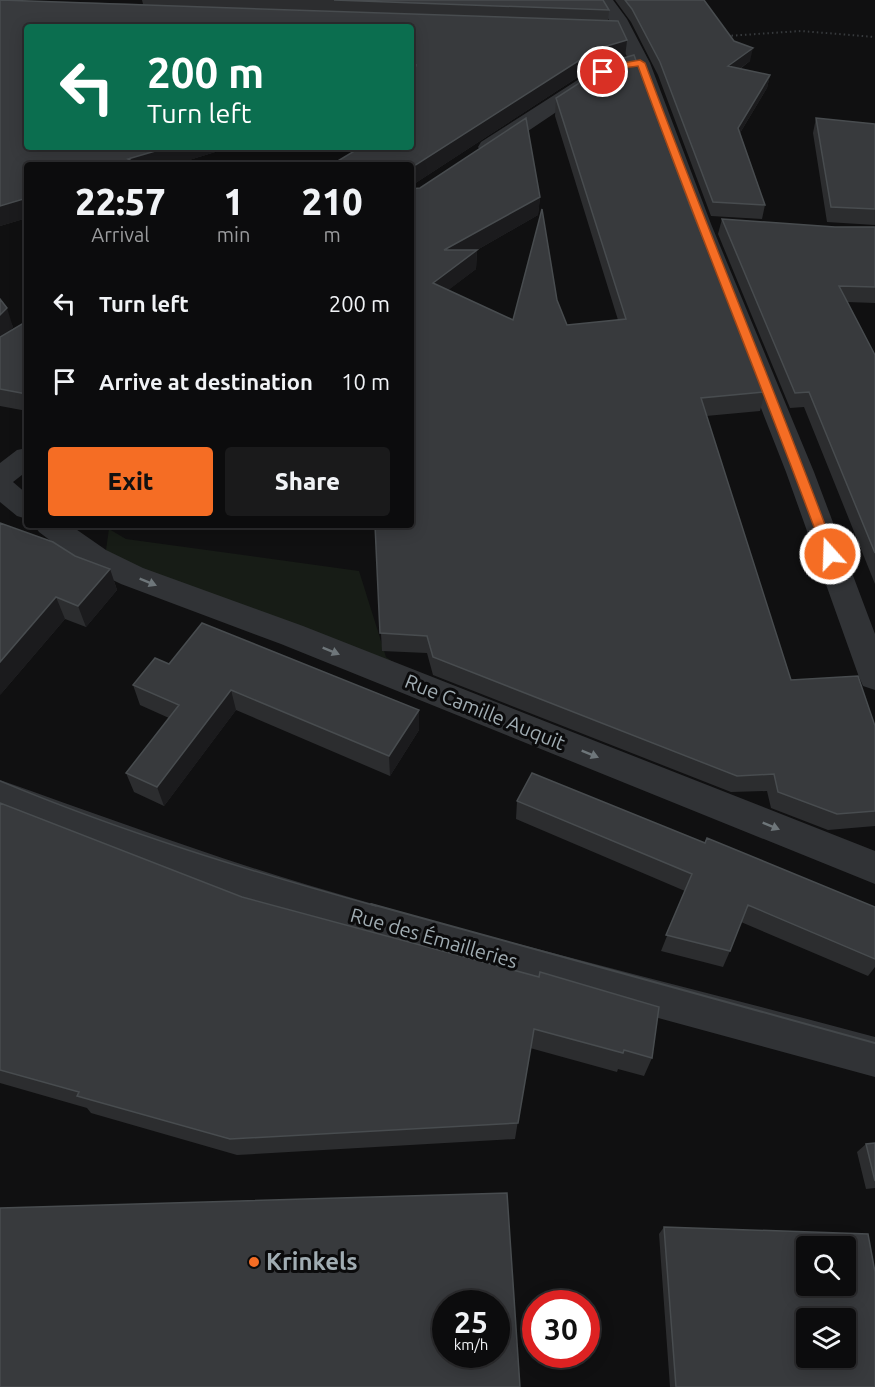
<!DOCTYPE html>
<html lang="en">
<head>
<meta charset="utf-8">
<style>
	:root { --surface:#0c0c0d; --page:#1a1a1b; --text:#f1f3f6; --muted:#9a9b9d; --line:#2c2c2e; --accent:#f56d24 }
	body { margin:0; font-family:Ubuntu,sans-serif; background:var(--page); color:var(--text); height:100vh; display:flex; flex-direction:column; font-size:22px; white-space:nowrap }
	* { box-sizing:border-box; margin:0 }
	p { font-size:20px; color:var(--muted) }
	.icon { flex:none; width:33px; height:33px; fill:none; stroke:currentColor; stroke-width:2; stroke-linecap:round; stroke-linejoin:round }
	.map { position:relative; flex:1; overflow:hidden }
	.sheet { position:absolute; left:24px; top:162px; width:390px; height:366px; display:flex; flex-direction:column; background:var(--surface); border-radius:6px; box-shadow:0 3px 15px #0003,0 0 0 2px var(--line) }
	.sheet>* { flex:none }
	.guide { position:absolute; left:24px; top:24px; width:390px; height:126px; border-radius:6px; box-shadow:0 3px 15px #0003,0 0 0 2px var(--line); background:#0b6e4f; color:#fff; overflow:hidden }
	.controls { position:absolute; left:796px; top:1236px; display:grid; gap:12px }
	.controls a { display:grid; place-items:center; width:60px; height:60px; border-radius:6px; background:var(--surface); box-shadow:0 3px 15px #0003,0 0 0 2px var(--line); font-size:30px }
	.speed { position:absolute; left:432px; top:1290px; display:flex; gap:12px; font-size:30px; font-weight:700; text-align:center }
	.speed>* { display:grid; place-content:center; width:78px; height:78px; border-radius:50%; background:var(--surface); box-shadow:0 3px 15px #0003,0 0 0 2px var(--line); line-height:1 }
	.speed small { font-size:15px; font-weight:400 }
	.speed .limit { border:9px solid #d22; background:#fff; color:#111 }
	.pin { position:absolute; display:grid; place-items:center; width:51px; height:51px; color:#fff; margin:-26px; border:3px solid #fff; border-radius:50%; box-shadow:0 2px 6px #0007 }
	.me { position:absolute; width:66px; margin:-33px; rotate:340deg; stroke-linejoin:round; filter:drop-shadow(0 0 4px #0008) }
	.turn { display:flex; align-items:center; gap:21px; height:126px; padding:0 24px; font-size:27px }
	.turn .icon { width:78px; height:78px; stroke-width:2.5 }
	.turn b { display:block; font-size:42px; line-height:51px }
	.eta { display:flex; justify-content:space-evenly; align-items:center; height:102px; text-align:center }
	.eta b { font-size:36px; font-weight:800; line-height:42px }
	.action { display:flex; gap:12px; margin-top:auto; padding:12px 24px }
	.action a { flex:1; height:69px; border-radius:6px; background:var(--accent); color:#111; font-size:24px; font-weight:800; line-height:69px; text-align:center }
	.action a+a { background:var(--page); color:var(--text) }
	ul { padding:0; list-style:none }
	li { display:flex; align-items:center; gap:18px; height:78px; padding:0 24px }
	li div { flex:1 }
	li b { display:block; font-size:22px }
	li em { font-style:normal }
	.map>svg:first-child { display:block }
	.green { fill:#171c16 }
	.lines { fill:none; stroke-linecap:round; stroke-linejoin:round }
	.path { stroke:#373a3d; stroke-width:2; stroke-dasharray:1.5 3; stroke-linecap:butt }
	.street { fill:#313336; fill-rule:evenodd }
	.tram-far1 { stroke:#44484b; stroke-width:1.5 }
	.tram { stroke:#44484b; stroke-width:2 }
	.wall { fill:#2c2d2f }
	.shaded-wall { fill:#1b1b1d }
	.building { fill:#383a3d; stroke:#484c4f; stroke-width:1.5; fill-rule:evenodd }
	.oneway { fill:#6e767a }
	.route { fill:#f56d24; stroke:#9f4717; stroke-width:1.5 }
	.poi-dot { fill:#f56d24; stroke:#0b0b0c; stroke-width:2 }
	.labels { text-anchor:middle; stroke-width:6; stroke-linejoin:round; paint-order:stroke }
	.street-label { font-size:20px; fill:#a0acb2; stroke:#0b0b0c }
	.near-poi-label { font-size:24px; font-weight:bold; fill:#a0acb2; stroke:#0b0b0c; text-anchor:start }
</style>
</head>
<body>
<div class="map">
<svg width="875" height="1387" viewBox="0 0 875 1387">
	<rect width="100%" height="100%" fill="#101011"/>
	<path class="green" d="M109,529L126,539L359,571L386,657L401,668L132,576L106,550Z"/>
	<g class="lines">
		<path class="path" d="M727,36L801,31L875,37"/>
		<path class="street" d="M595,0H613L627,19L650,63L711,224L814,472L875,634V690L863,686L859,677L786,472L689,224L630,63L609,20Z
			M594,72L601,74L604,78L601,82L497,152L489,153L481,152L478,147L481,142L587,74Z
			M27,448V471L13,482L27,494V519L17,516L0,502V463L17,450Z
			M34,525H70L106,550L143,568L303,626L875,851V884L281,644L121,584L84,566L39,532Z
			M0,780C102,816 204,854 308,885C495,941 686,986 875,1037V1077L471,967L309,919L153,868L0,810Z"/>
		<path class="tram-far1" d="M0,781C122,832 249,871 376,906"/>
		<path class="tram" d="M371,904L875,1043"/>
	</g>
	<path class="wall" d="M0,0L143,4L142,0H603L609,10L608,21H618L627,40L625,57L619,59L634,55L690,206L765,392L760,411L706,416L791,680L858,676L875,726V826L828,830L771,808L767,791L731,792L433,675L427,653L382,651L375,525H411V189L420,188L526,118L540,197L538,215L477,250L476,269L448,290L513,320L542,209L557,300L567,325L618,320L555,116L556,98L612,61L595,66L411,186V165H331L361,147H411V27H27V147H225V149L173,165H27V218L0,226Z
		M615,0H704L734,41L750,61L740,69L770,75L767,88L740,133L765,205L762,219L711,216L658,75L631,22Z
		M816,118L875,124V225L827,222L813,133Z
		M722,219L835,227H875V303L847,302L875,355V584L804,407L790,408L718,234Z
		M0,299L13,327L9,331L27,321V411L0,406Z
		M75,556L110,569L117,590L86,627L65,619L0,695Z
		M169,664L419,710V730L390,776L236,710L164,806L134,792L126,773L169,718L140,705L133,685Z
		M517,801L705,843L875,907V967L868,976L741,922L730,951L723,967L661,951L685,891L516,819Z
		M0,803L652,1058L644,1076L618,1069L617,1072L530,1048L515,1139L237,1155L91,1113L87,1108L0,1083Z
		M875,1143V1188L866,1189L857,1152L866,1144Z
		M664,1227L875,1387H670L659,1234Z"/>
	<path class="shaded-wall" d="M627,40L625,57L595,66L411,186V168L597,49Z
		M753,48L750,61L725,79L728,66Z
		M770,75L767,88L735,141L738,128Z
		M169,147H225V149L173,165H130L128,159Z
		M540,197L538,215L477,250L476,269L433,302V283L444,250Z
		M27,198V218L0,226V206Z
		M7,308L13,327L0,341V315Z
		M110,569L117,590L86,627L78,606Z
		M56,597L65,619L0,695V662Z
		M231,690L236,710L164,806L157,787Z
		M419,710V730L390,776L389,756Z"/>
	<path class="building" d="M0,0L618,21L627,40L597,49L411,168V165H331L361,147H411V82L416,65H411V27H27V147H169L128,159L139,165H27V198L0,206Z
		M334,0H603L609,10Z
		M625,0H704L734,41L753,48L728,66L770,75L738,128L765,205L713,202L660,62L632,9Z
		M634,55L690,206L765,392L701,398L791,680L858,676L875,726V811L837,814L778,792L774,774L737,776L433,657L427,636L380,633L375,525H411V189L420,188L526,118L540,197L444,250H477L433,283L513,320L542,209L557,300L567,325L626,319L556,98L613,61Z
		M816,118L875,124V209L831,207Z
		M300,161L310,165H293Z
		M722,219L835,227H875V287L839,286L875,355V553L809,392L795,393Z
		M0,299L7,308L0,315Z
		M27,321V394L0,389V337Z
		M0,523L53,542L75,556L110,569L78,606L56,597L0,662Z
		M202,623L419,710L389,756L231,690L157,787L126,773L179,705L133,685L155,658L169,664Z
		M532,773L705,843L707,838L875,907V959L748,905L730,951L666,935L692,874L517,801Z
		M0,803L242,897L539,977L540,972L659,1007L652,1058L624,1050L623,1053L534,1029L518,1123L230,1139L77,1096L79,1092L0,1070Z
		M875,1143V1181L866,1144Z
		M507,1193L520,1387H0V1208ZM446,1304H496V1354H446Z
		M664,1227L868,1234L875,1272V1387H676ZM807,1246H846V1286H807ZM807,1318H846V1358H807Z"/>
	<defs><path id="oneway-solid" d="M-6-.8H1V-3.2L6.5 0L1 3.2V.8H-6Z" transform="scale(1.5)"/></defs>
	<g class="oneway">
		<use href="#oneway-solid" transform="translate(148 582) rotate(22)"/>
		<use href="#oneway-solid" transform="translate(331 651) rotate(22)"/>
		<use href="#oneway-solid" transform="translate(590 754) rotate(22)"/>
		<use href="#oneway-solid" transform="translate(771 826) rotate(22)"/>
	</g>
	<path class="route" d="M640,60L645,63C706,227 775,389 836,554L834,557L830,559L824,554C764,390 697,229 638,66L616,69L603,74L599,72L611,65Z"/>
	<circle class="poi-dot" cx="254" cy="1262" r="6"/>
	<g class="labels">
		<g class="street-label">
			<text transform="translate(485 712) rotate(22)" y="7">Rue Camille Auquit</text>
			<text transform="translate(434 938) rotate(16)" y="7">Rue des Émailleries</text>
		</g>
		<g class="near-poi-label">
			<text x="266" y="1270">Krinkels</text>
		</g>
	</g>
</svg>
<div class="controls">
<a><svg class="icon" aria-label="search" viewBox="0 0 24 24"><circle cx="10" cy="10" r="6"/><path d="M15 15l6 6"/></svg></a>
<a><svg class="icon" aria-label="layers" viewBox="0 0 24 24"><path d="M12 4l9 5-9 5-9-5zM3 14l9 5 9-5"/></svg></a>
</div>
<div class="speed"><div>25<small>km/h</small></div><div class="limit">30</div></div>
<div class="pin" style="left:603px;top:72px;background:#d93025"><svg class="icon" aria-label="arrive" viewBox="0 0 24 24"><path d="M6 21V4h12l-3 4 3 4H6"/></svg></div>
<svg class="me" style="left:830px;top:554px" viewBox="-20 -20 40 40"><circle r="17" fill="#f56d24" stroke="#fff" stroke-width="3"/><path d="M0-11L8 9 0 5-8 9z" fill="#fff"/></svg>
<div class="guide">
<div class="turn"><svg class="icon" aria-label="left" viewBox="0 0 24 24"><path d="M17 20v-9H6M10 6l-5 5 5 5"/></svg><div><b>200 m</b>Turn left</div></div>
</div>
<section class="sheet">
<div class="eta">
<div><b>22:57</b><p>Arrival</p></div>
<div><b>1</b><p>min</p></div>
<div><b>210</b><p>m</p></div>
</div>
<ul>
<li><svg class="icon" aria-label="left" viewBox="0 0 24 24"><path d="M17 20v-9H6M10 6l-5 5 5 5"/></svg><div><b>Turn left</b></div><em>200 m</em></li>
<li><svg class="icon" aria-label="arrive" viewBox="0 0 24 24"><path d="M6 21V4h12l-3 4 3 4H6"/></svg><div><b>Arrive at destination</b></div><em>10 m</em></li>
</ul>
<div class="action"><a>Exit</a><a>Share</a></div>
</section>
</div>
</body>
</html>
